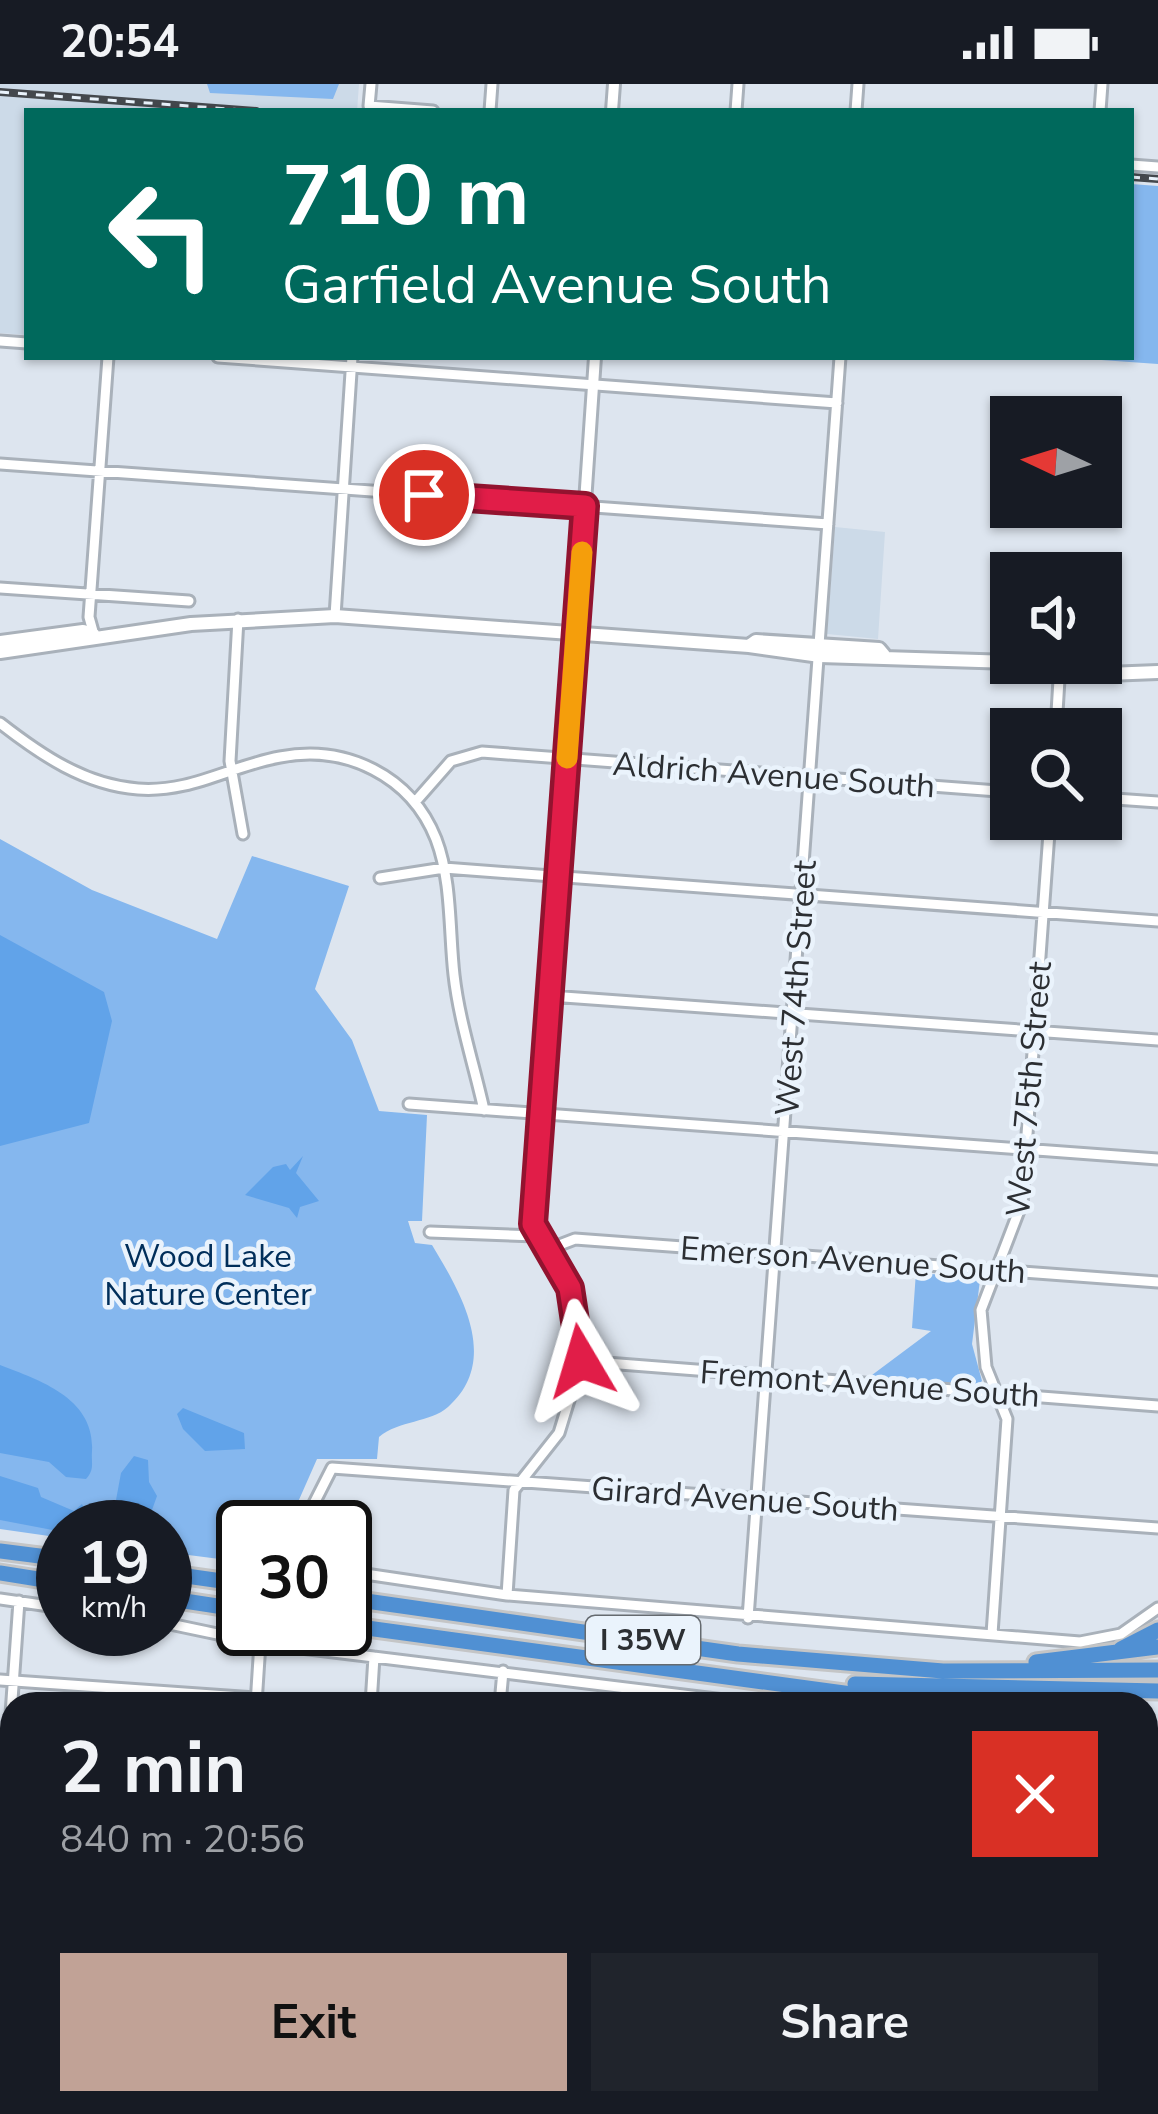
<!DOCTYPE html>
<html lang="en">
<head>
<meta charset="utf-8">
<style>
	:root { --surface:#171b24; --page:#20242c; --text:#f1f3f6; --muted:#9ea1a6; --accent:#c1a296 }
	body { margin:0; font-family:"Nunito Sans",sans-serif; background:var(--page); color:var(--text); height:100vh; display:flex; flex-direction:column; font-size:45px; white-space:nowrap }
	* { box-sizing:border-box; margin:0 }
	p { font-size:39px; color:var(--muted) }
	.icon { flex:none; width:66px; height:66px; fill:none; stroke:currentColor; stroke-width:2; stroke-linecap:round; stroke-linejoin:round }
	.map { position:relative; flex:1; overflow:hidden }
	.side { position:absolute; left:0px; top:1608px; width:1158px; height:423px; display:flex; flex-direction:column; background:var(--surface); border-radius:36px 36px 0 0; box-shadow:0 3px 9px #0004 }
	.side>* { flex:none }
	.top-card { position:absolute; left:24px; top:24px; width:1110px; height:252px; border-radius:0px; box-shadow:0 3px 9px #0004; background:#00695c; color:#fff; overflow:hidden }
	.needle { width:78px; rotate:274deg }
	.buttons { position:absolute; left:990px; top:312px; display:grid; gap:24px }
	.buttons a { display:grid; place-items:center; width:132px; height:132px; border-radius:0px; background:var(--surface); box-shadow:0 3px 9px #0004; font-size:60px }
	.speed { position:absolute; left:36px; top:1416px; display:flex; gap:24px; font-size:60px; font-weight:700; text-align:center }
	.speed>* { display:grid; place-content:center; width:156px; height:156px; border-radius:50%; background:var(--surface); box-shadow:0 3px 9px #0004; line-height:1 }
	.speed small { font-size:30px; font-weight:400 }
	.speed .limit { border:6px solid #111; border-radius:18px; background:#fff; color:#111 }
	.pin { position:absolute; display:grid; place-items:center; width:102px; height:102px; color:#fff; margin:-51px; border:6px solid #fff; border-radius:50%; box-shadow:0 3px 12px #0007 }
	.me { position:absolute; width:132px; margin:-66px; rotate:353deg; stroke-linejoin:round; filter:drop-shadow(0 0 9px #0008) }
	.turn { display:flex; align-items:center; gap:42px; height:252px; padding:0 60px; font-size:54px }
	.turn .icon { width:156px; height:156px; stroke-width:2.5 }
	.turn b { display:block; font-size:84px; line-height:102px }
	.round { display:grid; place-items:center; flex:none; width:126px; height:126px; border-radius:0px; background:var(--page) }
	.head { display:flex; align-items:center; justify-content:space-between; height:204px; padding:0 60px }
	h1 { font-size:72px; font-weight:700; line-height:90px }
	.cta { display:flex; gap:24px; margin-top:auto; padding:24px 60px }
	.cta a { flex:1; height:138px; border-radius:0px; background:var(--accent); color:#111; font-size:48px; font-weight:700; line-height:138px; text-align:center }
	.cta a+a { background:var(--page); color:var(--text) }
	.status { display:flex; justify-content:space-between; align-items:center; height:84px; padding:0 60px; background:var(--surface); direction:ltr }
	.status svg { height:33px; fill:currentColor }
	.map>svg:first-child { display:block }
	.built { fill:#ccdae8 }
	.green { fill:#85b7ee }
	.water { fill:#61a3e9 }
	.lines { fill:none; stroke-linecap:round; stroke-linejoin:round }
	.minor-casing { stroke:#a9b1ba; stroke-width:15 }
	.tertiary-casing { stroke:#a9b1ba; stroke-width:16 }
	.secondary-casing { stroke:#a9b1ba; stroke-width:18 }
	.motorway-casing { stroke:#c4c5c6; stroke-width:21 }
	.minor { stroke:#fff; stroke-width:9 }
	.tertiary { stroke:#fff; stroke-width:10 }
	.secondary { stroke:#fff; stroke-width:12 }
	.motorway { stroke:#5090d3; stroke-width:15 }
	.rail-casing { stroke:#44484d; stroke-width:8 }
	.rail { stroke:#eaf3fc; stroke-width:3; stroke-dasharray:9; stroke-linecap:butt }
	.route-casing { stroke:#92132f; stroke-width:30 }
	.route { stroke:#e11d48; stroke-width:21 }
	.slow { stroke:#f59e0b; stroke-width:21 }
	.labels { text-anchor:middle; stroke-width:9; stroke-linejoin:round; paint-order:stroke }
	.shield { fill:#eaf3fc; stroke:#656a6f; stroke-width:3 }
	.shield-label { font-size:30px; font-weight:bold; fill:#2c2f33 }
	.street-label { font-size:33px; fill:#2c2f33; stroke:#eaf3fc }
	.park-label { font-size:33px; fill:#002e5a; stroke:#eaf3fc }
</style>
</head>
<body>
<div class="status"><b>20:54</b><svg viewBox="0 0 49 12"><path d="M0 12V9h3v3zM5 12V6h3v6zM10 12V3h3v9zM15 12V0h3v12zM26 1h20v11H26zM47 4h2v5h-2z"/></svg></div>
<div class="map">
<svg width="1158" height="2030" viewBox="0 0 1158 2030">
	<rect width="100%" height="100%" fill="#dde5ef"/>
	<path class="built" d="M0,0H359L357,27H27V251L0,249Z
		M835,443L885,448L878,555L827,550Z
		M592,2019H622L738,2027L591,2030Z"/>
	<path class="green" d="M207,0H339L333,15L210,9Z
		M1131,100L1158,102V280L1059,273H1131Z
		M0,755L92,806L217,855L252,772L349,802L315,905L352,956L379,1027L427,1031L422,1137H408L415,1159L432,1161C461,1209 501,1276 448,1323C430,1339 399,1336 379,1353L377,1375H317L287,1443H243V1478L165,1468V1443H63V1454L0,1445Z
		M916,1188L980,1196L972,1260L982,1297L976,1302L868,1294L931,1247L912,1244Z
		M622,2019H955L954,2030H737Z"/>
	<path class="water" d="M0,851L104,908L112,937L89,1039L0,1062Z
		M303,1072L296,1089L319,1117L300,1123L297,1134L289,1124L245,1111L273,1083L286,1080L290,1086Z
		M0,1281C42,1297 95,1315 92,1367C91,1380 95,1385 86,1395L66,1393L49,1378L0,1369Z
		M183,1324L244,1349L245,1365L205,1367L183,1345L177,1330Z
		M134,1372L148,1376L149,1398L157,1412L152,1426L116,1416L121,1389Z
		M0,1392L38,1404L41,1413L74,1427L82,1420L88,1434L108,1443H63V1448L0,1436Z"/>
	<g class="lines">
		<g class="minor-casing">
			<path id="minor" d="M371,0L369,22L433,27
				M490,27L492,0
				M736,27L738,0
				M856,27L858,0
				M1100,27L1102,0
				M1131,81L1158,83
				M0,257L27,259
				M218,273L837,319
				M0,380L828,440
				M0,504L189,517
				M335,532L352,273
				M238,535L230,677L243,750
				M94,551L89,533L108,273
				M0,639C41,671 85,701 138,705C191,709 230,682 280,673C346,660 411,692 436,755C452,797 449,847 454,891C459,936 474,981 484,1026
				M1056,645L1060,579
				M1101,714L1158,718
				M415,718L451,677L482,668L1011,708
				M380,794L444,784L1158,837
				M550,912L1158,956
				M409,1020L1158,1075
				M430,1148L536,1152
				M549,1165L575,1155L1158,1198
				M581,1277L1158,1322
				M302,1443L332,1384L1158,1444
				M345,1487L507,1511L1080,1558L1121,1550L1158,1524
				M507,1511L514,1406L559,1349L581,1277L570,1204L534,1140L576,549
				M0,1515L63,1524
				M748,1534L840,273
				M165,1539L260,1559L757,1620
				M992,1550L1007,1335L986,1283L981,1226L1022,1119L1050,735
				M0,1596L256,1614
				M256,1620L260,1559
				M371,1620L374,1573
				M500,1620L503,1587
				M1146,1710L1158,1716
				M0,1786L19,1517
				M0,1841L12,1842
				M0,1964L12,1965
				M225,2030L226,2019
				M469,2030L470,2019
				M961,2030L962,2019"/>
		</g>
		<g class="tertiary-casing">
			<path id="tertiary" d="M612,27L614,0
				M576,549L595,273"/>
		</g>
		<g class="secondary-casing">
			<path id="secondary" d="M0,558L83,547L94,551
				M749,562L756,557L879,565L884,571
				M0,568L191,540L335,532L749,562L820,572L1011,578
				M1025,579L1107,590L1158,588
				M1090,579L1113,586"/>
		</g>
		<g class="motorway-casing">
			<path id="motorway" d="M0,1467L63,1475
				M0,1489L63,1499
				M165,1489L243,1500
				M165,1514L243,1526
				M345,1514L738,1570L943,1587L1158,1586
				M345,1541L925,1620
				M1121,1565L1158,1546
				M1036,1578L1158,1563
				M855,1600L1158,1607
				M1146,1676L1158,1678"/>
		</g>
		<use href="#minor" class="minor"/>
		<use href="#tertiary" class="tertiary"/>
		<use href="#secondary" class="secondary"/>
		<use href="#motorway" class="motorway"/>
		<g class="rail-casing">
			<path id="rail" d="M0,8L256,27
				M1131,93L1158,95"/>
		</g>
		<use href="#rail" class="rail"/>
	</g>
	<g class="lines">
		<g class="route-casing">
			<path id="route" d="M424,411L585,422L533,1140L570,1204L581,1277"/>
		</g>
		<use href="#route" class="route"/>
		<path class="slow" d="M567,674L582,468"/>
	</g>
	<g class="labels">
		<rect class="shield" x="586" y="1532" width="114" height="48" rx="9"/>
		<g class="shield-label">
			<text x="643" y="1566">I 35W</text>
		</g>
		<g class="street-label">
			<text transform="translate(774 690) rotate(4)" y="12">Aldrich Avenue South</text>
			<text transform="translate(795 904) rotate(-86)" y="12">West 74th Street</text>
			<text transform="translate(1028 1005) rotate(-85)" y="12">West 75th Street</text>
			<text transform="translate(853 1175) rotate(4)" y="12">Emerson Avenue South</text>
			<text transform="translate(870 1299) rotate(4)" y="12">Fremont Avenue South</text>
			<text transform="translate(745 1414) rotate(4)" y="12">Girard Avenue South</text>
		</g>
		<g class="park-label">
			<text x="208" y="1183">Wood Lake<tspan x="208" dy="38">Nature Center</tspan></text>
		</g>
	</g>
</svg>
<div class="buttons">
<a><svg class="needle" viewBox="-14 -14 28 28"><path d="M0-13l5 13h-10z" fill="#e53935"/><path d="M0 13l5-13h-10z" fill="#9ea1a6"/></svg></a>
<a><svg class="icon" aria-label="sound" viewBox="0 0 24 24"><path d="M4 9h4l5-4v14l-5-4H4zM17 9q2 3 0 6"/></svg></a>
<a><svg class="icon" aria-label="search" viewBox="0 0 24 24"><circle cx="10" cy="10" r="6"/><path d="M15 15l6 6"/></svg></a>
</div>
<div class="speed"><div>19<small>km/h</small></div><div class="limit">30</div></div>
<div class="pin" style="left:424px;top:411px;background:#d93025"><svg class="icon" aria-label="arrive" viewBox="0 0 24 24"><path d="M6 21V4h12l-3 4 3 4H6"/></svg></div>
<svg class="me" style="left:581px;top:1277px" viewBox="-20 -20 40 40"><path d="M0-17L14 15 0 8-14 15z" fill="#e11d48" stroke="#fff" stroke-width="4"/></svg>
<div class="top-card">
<div class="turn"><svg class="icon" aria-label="left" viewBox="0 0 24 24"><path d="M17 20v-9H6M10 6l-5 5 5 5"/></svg><div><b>710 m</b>Garfield Avenue South</div></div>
</div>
<section class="side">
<div class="head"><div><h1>2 min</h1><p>840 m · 20:56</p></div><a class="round" style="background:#d93025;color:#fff"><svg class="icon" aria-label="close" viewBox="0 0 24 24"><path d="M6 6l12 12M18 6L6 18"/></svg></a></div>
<div class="cta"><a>Exit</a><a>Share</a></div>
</section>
</div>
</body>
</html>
